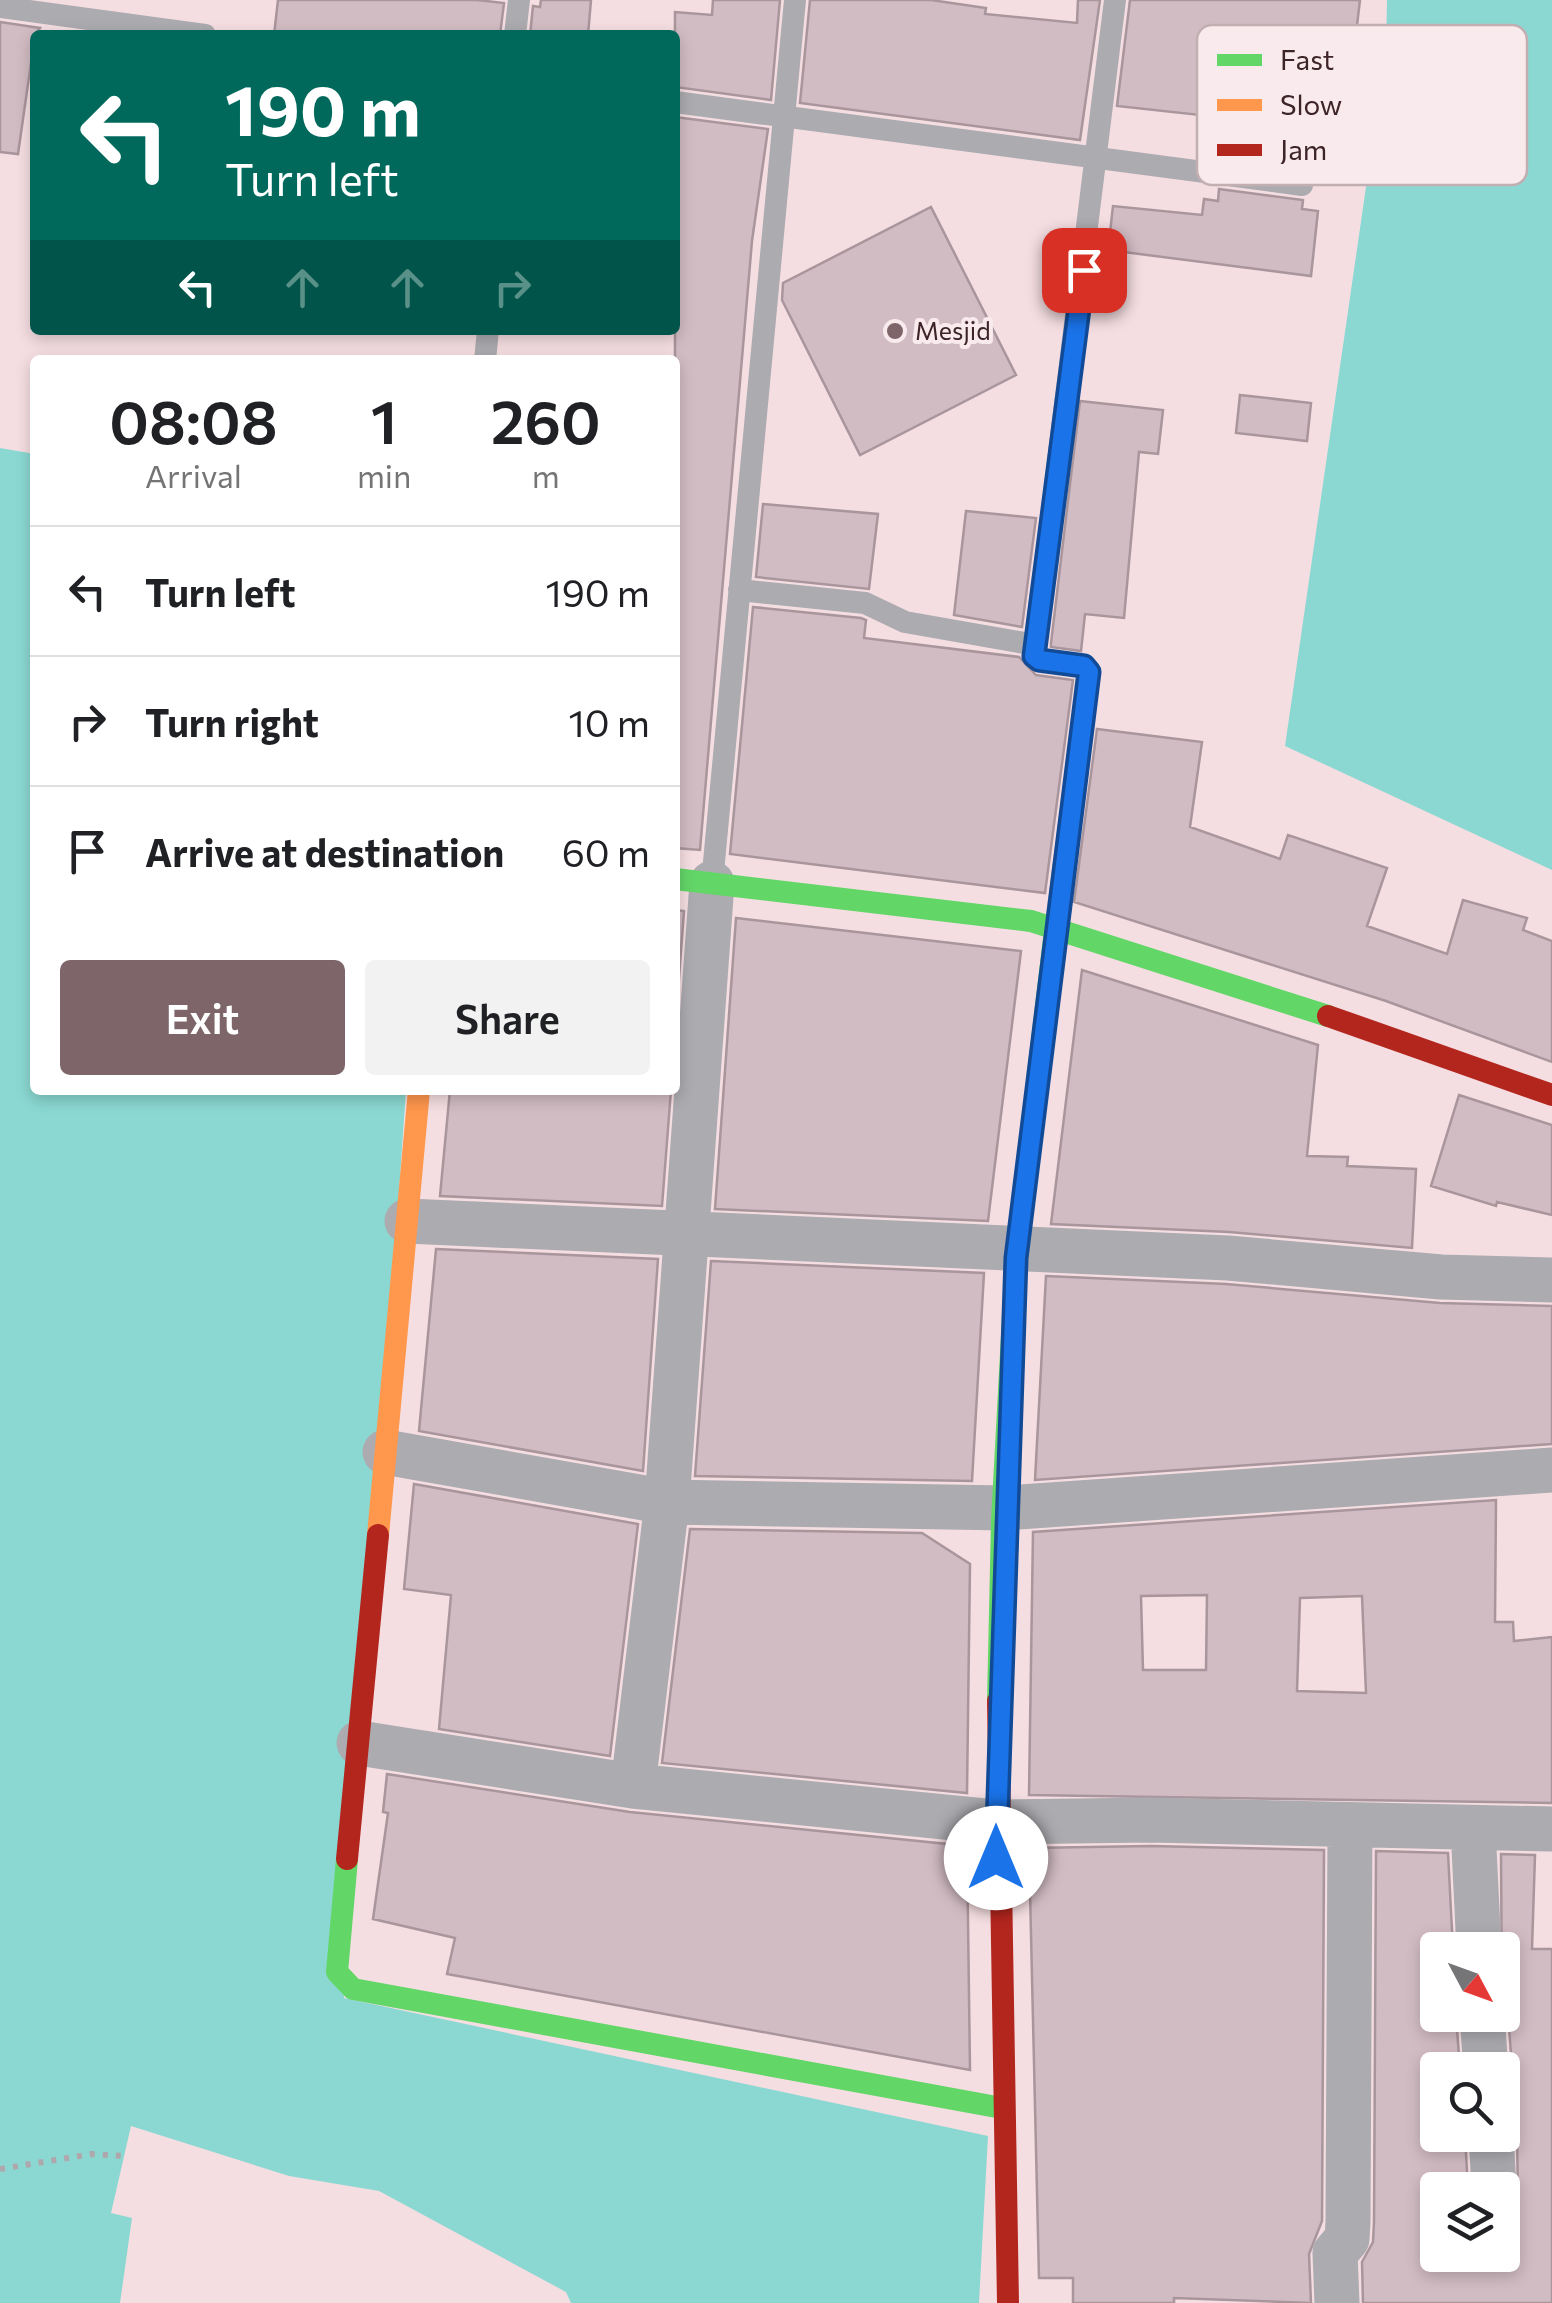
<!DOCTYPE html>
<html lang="en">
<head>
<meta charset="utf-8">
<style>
	:root { --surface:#fff; --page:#f2f2f2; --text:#202124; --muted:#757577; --line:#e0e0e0; --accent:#7d656a }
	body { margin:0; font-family:Commissioner,sans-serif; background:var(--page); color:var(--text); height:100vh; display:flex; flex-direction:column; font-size:38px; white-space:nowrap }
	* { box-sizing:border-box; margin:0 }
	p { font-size:32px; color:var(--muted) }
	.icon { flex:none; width:55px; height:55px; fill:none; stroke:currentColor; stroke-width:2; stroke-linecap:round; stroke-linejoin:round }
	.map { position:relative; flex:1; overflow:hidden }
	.sheet { position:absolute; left:30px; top:355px; width:650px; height:740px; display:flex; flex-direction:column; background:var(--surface); border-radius:10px; box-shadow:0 5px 15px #0003 }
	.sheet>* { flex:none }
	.banner { position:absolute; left:30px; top:30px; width:650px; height:305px; border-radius:10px; box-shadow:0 5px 15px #0003; background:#00695c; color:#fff; overflow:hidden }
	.needle { width:65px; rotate:131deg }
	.tools { position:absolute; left:1420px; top:1932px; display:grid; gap:20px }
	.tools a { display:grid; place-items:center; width:100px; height:100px; border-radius:10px; background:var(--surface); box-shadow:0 5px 15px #0003; font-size:50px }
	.pin { position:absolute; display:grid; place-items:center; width:85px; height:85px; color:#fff; margin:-42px; border-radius:20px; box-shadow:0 5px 15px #0006 }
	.me { position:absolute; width:110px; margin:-55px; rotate:0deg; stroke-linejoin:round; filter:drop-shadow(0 0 8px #0008) }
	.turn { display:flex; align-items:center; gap:35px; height:210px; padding:0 30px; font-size:45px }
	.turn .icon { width:130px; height:130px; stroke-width:2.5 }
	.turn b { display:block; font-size:70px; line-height:85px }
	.lanes { display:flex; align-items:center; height:95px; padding:0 30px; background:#0003; justify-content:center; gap:50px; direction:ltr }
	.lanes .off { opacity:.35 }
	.eta { display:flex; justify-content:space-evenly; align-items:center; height:170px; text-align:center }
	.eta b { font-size:60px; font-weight:600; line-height:70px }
	.action { display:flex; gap:20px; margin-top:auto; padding:20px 30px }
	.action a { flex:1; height:115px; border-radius:10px; background:var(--accent); color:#fff; font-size:40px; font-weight:600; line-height:115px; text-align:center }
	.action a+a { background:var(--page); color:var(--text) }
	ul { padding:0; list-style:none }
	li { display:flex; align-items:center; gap:30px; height:130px; padding:0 30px; border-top:2px solid var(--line) }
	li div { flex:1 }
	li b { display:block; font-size:38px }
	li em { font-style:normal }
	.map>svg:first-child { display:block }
	.water { fill:#8bd8d2 }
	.building { fill:#d2bcc4; stroke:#a9959c; stroke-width:2.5; fill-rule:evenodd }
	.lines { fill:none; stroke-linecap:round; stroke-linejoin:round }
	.path { stroke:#aea7ac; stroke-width:6; stroke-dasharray:5 8; stroke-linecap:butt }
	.lane { stroke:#acabb0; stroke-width:22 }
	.street { stroke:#acabb0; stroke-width:45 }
	.fast { stroke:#63d668; stroke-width:22 }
	.slow { stroke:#ff974d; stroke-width:22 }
	.jam { stroke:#b3261e; stroke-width:22 }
	.route-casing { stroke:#114b97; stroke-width:25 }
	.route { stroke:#1a73e8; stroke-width:18 }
	.poi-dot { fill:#7d656a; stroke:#f9ebed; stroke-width:4 }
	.labels { text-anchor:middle; stroke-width:8; stroke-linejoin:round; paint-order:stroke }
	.poi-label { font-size:25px; fill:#3d2429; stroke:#f9ebed; text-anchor:start }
	.key { fill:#f9ebed; stroke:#c1afb2; stroke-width:2.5 }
	.key-label { font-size:28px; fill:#3d2429 }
</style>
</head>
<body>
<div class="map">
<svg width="1552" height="2303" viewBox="0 0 1552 2303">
	<rect width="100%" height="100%" fill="#f5dee2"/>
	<path class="water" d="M1387,0H1552V870L1285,746L1386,49Z
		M0,448L35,454V1090H406L344,1998L988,2136L979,2303H571L566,2292L379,2191L289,2176L131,2126L111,2213L132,2218L120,2303H0Z"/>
	<path class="building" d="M278,0H477L504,3L500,35H274Z
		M541,0H591L588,35H530L533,6L540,7Z
		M713,0H780L771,100L675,87V12L712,15Z
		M810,0H931L986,8L985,14L1077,23L1078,0H1100L1080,140L800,103Z
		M1130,0H1360L1356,34L1371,36L1364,84L1316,77L1306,171L1223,159L1228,118L1117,106Z
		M0,22L40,28L35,35L18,154L0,152Z
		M675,117L768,129L752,241L700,850L675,848Z
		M1219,189L1303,200L1302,209L1318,211L1311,276L1108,250L1113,206L1202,215L1204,199L1218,201Z
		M931,207L1016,375L860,455L782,300L783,283Z
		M1240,395L1311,403L1307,441L1236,433Z
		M1080,401L1163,410L1158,454L1139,452L1124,618L1085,614L1081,651L1051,647V643Z
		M763,504L878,514L869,589L756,577Z
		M966,511L1036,518L1022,627L954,615Z
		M753,607L861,618L866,620L864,638L1019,657L1036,675L1073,680L1045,893L730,854Z
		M1097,729L1202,742L1190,827L1280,859L1288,835L1387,868L1367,926L1447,954L1463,900L1527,918L1523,930L1552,941V1062L1386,1001L1074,902Z
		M675,910L684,911L675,1030Z
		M736,918L1021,951L988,1221L715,1209Z
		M1082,970L1318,1045L1307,1156L1348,1157L1347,1166L1416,1169L1412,1248L1229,1232L1051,1224Z
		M450,1090H671L662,1206L440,1196Z
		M1459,1095L1552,1125V1215L1497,1202L1496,1206L1431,1186Z
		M436,1249L658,1259L643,1471L419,1431Z
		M711,1261L984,1273L972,1481L695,1476Z
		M1046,1276L1226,1284L1440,1303L1552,1306V1444L1035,1480Z
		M414,1484L638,1524L610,1756L439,1729L451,1595L404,1589Z
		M1496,1500L1495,1622H1513L1514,1641L1552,1637V1803L1029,1795L1033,1532ZM1207,1595L1206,1670H1143L1141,1596ZM1362,1596L1366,1693L1297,1691L1300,1598Z
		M690,1529L922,1533L970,1564L967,1793L662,1763Z
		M387,1774L630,1812L967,1846L970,2070L447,1974L455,1938L373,1919L388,1813L383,1812Z
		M1151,1846L1324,1850L1322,2221L1309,2254L1311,2303L1174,2298V2303H1073V2278H1039L1029,1848Z
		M1376,1851L1448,1853L1453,1950H1438V2015H1456L1460,2070H1438V2135H1465L1468,2190H1438V2255H1502V2212L1518,2199L1517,2134L1512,2120L1502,2112V2090L1512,2068L1508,2013L1502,1999L1501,1854L1535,1855L1532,1949H1552V2303H1363L1362,2262L1373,2242L1374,2222Z"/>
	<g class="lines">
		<path class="path" d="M0,2169L92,2154L123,2156"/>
		<path class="lane" d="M0,7L205,35
			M515,35L519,0
			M675,102L1302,185
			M485,360L488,330
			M739,590L865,603L905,622L1036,645
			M712,883L795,0
			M1055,930L1089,672L1084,666L1039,661L1034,655L1115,0"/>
		<path class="street" d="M407,1221L1228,1258L1441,1277L1552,1280
			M385,1452L667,1502L1005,1508L1552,1470
			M359,1743L633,1786L995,1822L1151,1820L1552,1829
			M633,1786L667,1502L712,883
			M1473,1828L1479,1950
			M1482,2015L1486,2070
			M1491,2135L1494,2188
			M1337,2303L1335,2253L1347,2239L1348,2222L1350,1827"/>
		<path class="fast" d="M675,879L1031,921L1328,1016
			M998,1701L1002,1521L1016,1260L1055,930
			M347,1859L337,1972L353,1989L1002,2108"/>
		<path class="slow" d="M378,1535L419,1090"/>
		<path class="jam" d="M1328,1016L1552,1095
			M998,1701L1008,2303
			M347,1859L378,1535"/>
	</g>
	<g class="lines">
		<g class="route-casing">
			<path id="route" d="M996,1858L1016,1258L1089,672L1084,666L1039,660L1034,656L1084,270"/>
		</g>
		<use href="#route" class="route"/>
	</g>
	<circle class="poi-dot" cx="895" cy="331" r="10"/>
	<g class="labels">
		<g class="poi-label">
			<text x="915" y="340">Mesjid</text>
		</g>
	</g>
	<rect x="1197" y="25" width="330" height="160" rx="15" class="key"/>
	<rect x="1217" y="54" width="45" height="12" fill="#63d668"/>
	<rect x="1217" y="99" width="45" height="12" fill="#ff974d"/>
	<rect x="1217" y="144" width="45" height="12" fill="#b3261e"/>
	<g class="key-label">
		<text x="1280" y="70">Fast</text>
		<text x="1280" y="115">Slow</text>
		<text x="1280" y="160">Jam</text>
	</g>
</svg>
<div class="tools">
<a><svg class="needle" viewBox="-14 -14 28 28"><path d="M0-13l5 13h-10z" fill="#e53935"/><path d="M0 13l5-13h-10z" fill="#757577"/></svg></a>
<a><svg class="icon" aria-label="search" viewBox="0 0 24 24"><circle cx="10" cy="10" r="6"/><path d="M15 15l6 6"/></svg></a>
<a><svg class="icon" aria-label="layers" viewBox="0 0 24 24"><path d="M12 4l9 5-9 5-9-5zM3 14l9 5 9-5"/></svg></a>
</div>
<div class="pin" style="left:1084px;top:270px;background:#d93025"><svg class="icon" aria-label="arrive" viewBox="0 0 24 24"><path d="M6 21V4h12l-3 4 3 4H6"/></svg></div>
<svg class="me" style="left:996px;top:1858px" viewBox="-20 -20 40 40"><circle r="19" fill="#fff"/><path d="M0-13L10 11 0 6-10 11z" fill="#1a73e8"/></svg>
<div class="banner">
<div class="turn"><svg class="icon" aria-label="left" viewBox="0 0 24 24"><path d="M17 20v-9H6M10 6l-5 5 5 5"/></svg><div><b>190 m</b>Turn left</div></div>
<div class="lanes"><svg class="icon" aria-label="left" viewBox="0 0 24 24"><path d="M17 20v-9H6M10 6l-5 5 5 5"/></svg><svg class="icon off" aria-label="ahead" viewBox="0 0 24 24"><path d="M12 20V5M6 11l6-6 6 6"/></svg><svg class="icon off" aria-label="ahead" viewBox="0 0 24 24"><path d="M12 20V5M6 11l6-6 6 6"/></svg><svg class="icon off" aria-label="right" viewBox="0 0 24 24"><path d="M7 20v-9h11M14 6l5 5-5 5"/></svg></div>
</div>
<section class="sheet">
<div class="eta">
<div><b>08:08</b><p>Arrival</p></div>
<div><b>1</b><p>min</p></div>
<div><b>260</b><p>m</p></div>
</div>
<ul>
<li><svg class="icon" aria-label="left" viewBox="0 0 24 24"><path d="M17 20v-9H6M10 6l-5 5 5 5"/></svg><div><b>Turn left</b></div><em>190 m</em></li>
<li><svg class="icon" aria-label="right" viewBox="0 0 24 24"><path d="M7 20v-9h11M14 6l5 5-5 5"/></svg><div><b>Turn right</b></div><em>10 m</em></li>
<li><svg class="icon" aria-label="arrive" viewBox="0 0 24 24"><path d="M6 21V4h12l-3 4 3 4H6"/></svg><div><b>Arrive at destination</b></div><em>60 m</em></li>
</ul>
<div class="action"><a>Exit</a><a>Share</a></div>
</section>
</div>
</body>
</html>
